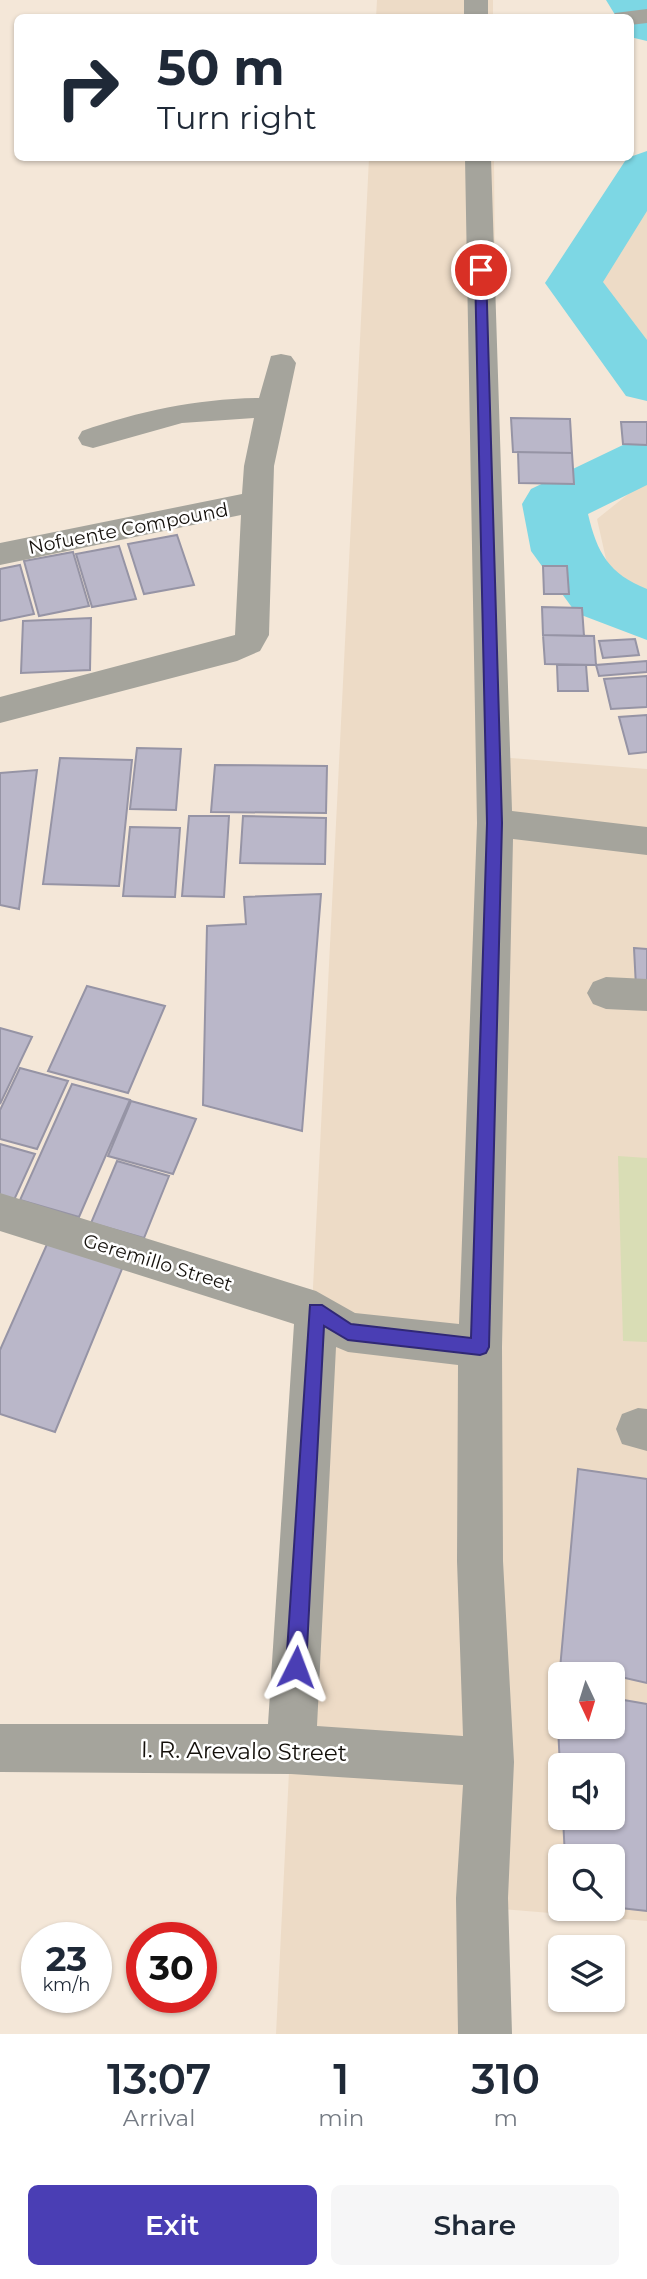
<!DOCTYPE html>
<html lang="en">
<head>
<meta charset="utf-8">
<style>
	:root { --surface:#fff; --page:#f6f6f7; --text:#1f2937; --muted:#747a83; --accent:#4a3eb4 }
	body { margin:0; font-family:Montserrat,sans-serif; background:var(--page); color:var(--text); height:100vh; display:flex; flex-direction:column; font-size:26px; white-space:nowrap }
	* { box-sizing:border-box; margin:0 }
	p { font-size:23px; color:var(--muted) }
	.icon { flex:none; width:38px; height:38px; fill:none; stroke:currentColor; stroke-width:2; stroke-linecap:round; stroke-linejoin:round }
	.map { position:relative; height:2034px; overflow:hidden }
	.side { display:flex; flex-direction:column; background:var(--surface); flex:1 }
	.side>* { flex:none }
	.banner { position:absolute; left:14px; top:14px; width:620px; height:147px; border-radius:10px; box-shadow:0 2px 5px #0004; background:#fff; color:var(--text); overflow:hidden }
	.needle { width:46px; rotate:176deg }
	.tools { position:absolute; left:548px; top:1662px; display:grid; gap:14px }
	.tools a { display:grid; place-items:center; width:77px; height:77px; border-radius:10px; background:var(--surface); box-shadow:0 2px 5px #0004; font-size:35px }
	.speed { position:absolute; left:21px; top:1922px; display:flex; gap:14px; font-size:35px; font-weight:700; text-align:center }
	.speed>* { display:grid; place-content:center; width:91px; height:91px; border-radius:50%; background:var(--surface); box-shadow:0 2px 5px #0004; line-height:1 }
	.speed small { font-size:18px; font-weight:400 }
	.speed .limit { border:10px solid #d22; background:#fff; color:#111 }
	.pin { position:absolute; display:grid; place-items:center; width:60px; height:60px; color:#fff; margin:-30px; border:4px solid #fff; border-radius:50%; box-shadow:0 2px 7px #0007 }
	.me { position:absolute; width:77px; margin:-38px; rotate:3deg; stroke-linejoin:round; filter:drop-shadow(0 0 5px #0008) }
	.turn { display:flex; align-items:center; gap:24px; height:147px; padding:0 28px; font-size:32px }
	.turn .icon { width:91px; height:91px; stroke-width:2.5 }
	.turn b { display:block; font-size:49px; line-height:60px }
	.eta { display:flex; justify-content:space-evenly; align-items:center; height:119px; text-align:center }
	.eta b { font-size:42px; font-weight:600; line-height:49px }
	.cta { display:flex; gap:14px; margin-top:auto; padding:14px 28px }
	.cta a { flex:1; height:80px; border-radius:10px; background:var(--accent); color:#fff; font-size:28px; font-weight:600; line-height:80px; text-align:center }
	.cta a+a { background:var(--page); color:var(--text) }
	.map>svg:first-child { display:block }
	.built { fill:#eddbc6; fill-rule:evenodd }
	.green { fill:#d9ddb5 }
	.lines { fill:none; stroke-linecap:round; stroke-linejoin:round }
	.river { fill:#7dd7e4; fill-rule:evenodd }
	.building { fill:#bab7c9; stroke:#9694a5; stroke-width:2 }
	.minor { fill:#a5a49c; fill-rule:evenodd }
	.route { fill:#4a3eb4; stroke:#302875; stroke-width:2 }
	.labels { text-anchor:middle; stroke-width:5; stroke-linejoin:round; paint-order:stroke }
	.street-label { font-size:19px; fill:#14100b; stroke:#fff }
	.near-street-label { font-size:23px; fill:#14100b; stroke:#fff }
</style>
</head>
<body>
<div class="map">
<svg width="647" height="2034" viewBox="0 0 647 2034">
	<rect width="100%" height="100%" fill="#f4e7d8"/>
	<path class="built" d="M377,0H493V17L376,18Z
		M369,158H494L499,757L647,769V1921L502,1909L504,2034H276ZM560,1675H612V1727H560ZM560,1766H612V1818H560ZM560,1857H612V1909H560Z
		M647,204V350L597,286Z
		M647,479V595L610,577L597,519Z"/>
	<path class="green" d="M618,1156L647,1158V1342L623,1341Z"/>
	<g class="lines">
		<path class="river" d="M606,0H647V41L630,37V18H617Z
			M647,151V211L603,282L647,340V401L626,396L545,283L627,158Z
			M647,438V485L588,514C597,553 609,574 647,589V640L576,613L531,551L522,504L531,489L625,444Z"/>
	</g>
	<path class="building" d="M511,418L570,419L572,453L513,452Z
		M621,422H647V445L623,444Z
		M518,452L572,453L574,484L519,483Z
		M177,535L194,585L144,594L128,544Z
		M119,546L136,599L92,607L76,554Z
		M73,552L89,606L39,616L24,561Z
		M20,565L34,614L0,621V569Z
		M543,566H567L569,594H544Z
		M542,607L582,608L584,636L543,635Z
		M91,618L90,670L21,673L23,621Z
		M543,635L594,636L596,665L545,664Z
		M635,639L639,655L603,658L599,641Z
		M647,661V672L599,676L596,665Z
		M557,665H586L588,691H558Z
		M647,676V707L611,709L604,679Z
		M647,715V752L629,754L619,717Z
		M137,748L181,749L176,810L130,809Z
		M60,758L132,760L119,886L43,884Z
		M215,765L327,766L326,813L211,812Z
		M37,770L19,909L0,905V773Z
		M189,816H229L224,897L182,896Z
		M243,816L326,818L325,864L240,863Z
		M130,827L180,828L175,897L123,896Z
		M321,894L302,1131L203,1105L207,926L246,924L244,897Z
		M634,948L647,949V988L636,987Z
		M87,986L165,1006L128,1093L48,1071Z
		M0,1028L32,1037L0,1104Z
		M20,1068L68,1081L37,1149L0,1139V1110Z
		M72,1084L130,1100L79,1217L20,1200Z
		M131,1101L196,1119L173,1174L108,1156Z
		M0,1144L35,1154L14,1200L0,1196Z
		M117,1161L169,1176L144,1238L91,1223Z
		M48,1242L124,1264L55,1432L0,1414V1350Z
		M578,1469L647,1479V1683L612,1675L560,1669Z
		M556,1689L560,1690V1727H612V1698L647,1704V1911L612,1907V1857H565L563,1818H612V1766H560Z"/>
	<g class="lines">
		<path class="minor" d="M464,0H488V18H464Z
			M647,9V23L630,25V18H612L615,13Z
			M465,158H491L512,811L647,827V855L513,839L502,1347L503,1561L514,1762L508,1898L512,2034H458L456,1898L463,1785L291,1774L0,1772V1724H268L294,1324L0,1231V1193L316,1291L355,1313L459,1324L477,823ZM336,1347L348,1352L458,1365L457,1561L463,1736L317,1726Z
			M281,354L291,356L296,363L274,466L269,635L260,651L237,661L0,723V697L235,635L241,515L0,565V543L242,494L244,466L254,418L182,423L93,448L82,445L78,438L82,431C140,411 197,399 259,398L271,356Z
			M606,977L647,979V1011L606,1009L593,1004L587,993L593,982Z
			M638,1408L647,1409V1451L622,1444L616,1429L622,1414Z"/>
	</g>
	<path class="route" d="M481,266L486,270L502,823L489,1347L486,1353L480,1355L348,1340L324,1326L306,1667L303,1674L296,1677L289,1674L286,1667L310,1305H322L351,1324L471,1338L487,823L475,270Z"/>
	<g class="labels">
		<g class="street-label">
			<text transform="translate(128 528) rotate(-11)" y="7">Nofuente Compound</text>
			<text transform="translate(158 1262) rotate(17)" y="7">Geremillo Street</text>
		</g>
		<g class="near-street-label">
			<text transform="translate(244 1751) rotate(1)" y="8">I. R. Arevalo Street</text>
		</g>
	</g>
</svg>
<div class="tools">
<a><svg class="needle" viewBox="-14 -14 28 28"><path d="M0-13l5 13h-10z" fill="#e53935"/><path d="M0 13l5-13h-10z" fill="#747a83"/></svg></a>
<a><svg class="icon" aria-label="sound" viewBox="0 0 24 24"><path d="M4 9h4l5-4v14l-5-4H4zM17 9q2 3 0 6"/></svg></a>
<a><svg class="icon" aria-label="search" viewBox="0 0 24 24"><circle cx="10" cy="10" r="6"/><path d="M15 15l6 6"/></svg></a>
<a><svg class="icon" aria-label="layers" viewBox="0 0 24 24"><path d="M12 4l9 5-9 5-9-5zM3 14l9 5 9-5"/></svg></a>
</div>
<div class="speed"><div>23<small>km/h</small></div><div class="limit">30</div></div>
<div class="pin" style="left:481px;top:270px;background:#d93025"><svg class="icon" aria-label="arrive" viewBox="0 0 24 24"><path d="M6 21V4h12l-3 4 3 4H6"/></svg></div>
<svg class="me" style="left:296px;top:1667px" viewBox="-20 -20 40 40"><path d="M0-17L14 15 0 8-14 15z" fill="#4a3eb4" stroke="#fff" stroke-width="4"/></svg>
<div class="banner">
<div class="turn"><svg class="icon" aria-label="right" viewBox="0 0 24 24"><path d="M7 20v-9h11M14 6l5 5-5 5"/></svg><div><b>50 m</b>Turn right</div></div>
</div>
</div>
<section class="side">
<div class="eta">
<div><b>13:07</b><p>Arrival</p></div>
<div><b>1</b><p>min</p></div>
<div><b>310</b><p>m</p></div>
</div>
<div class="cta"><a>Exit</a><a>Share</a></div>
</section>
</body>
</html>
